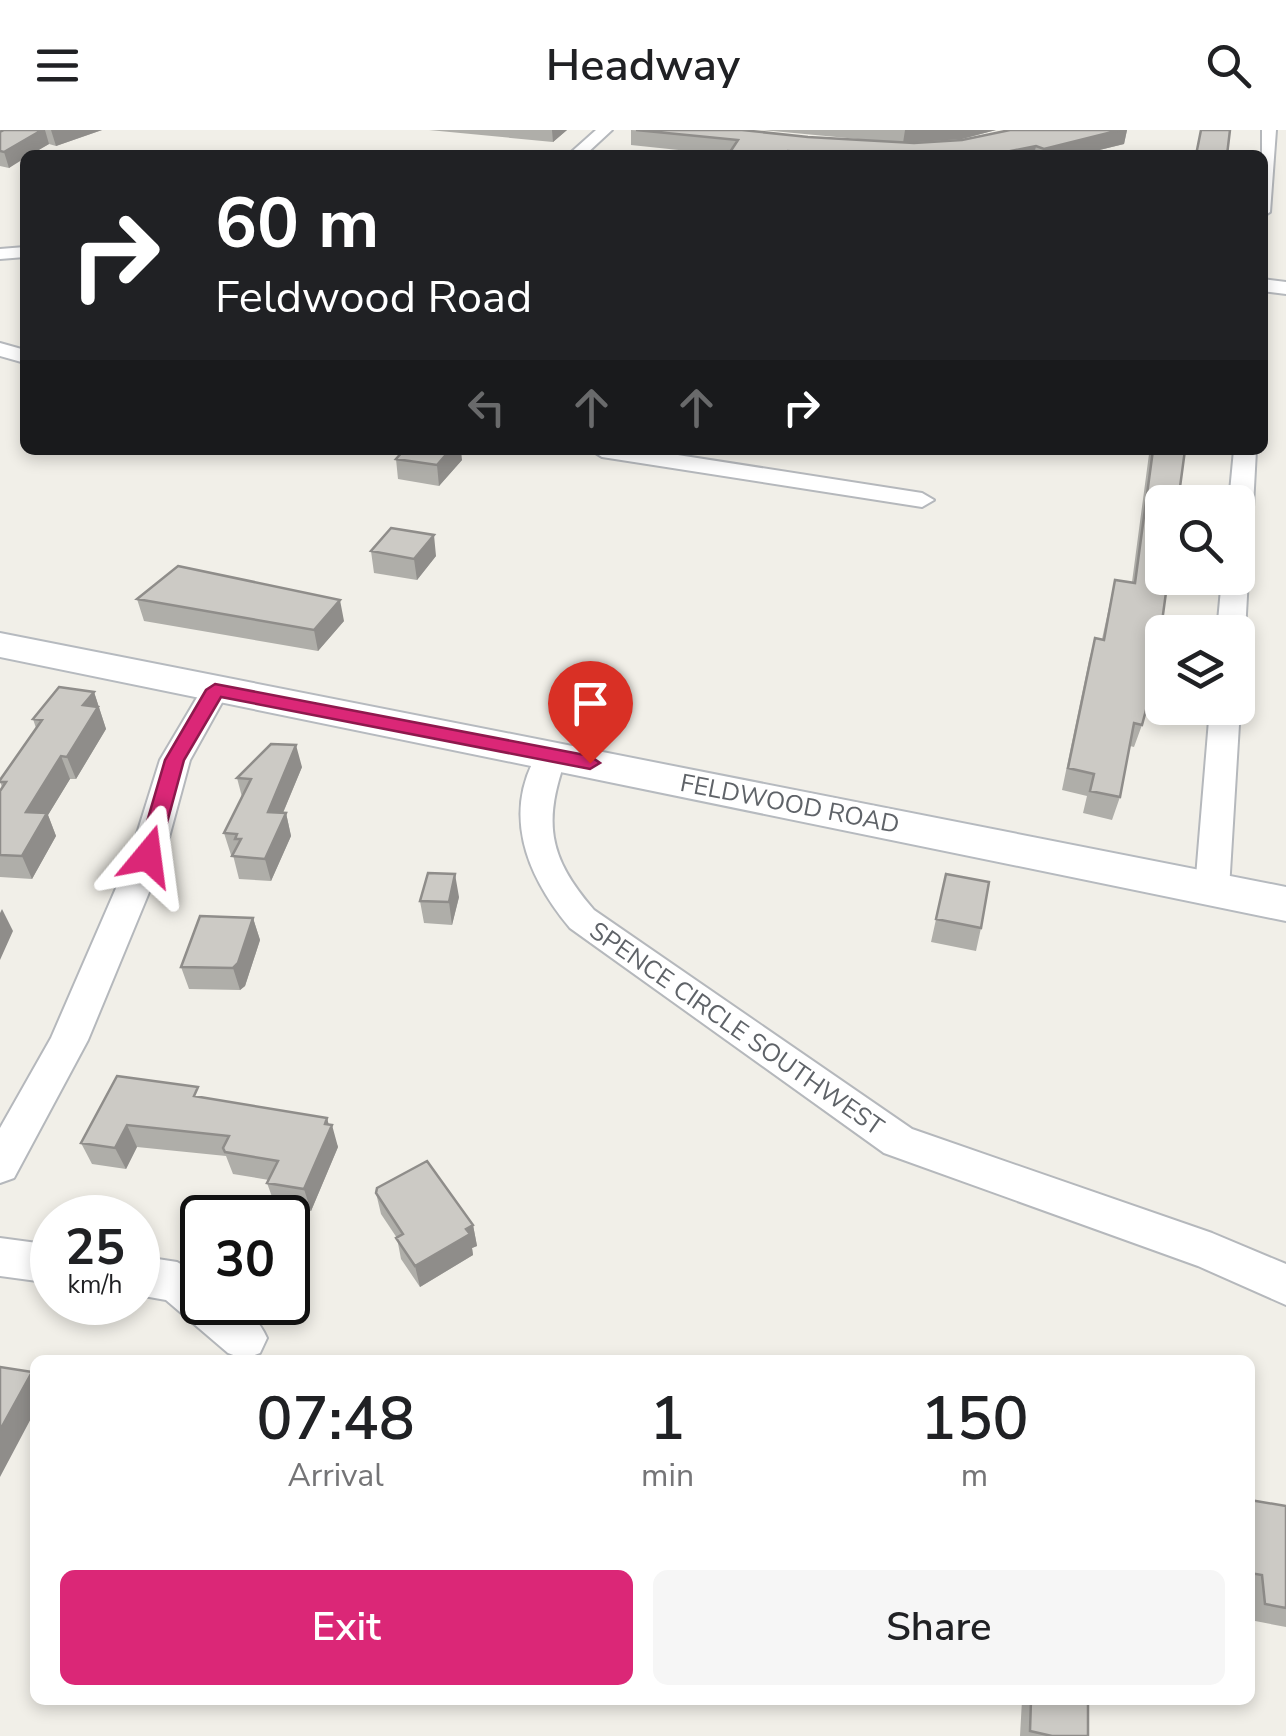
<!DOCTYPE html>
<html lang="en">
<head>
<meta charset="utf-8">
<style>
	:root { --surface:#fff; --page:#f6f6f6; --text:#202124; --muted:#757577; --accent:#db2777 }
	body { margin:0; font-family:"Nunito Sans",sans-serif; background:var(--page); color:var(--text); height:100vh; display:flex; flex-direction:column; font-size:38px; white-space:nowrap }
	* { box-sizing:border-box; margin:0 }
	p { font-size:32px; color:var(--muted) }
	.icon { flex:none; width:55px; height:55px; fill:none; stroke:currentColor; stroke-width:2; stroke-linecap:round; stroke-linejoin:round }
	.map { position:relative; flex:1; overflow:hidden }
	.drawer { position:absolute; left:30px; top:1225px; width:1225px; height:350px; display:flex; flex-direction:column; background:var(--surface); border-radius:15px; box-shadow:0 5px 15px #0003 }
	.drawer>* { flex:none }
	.hud { position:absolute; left:20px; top:20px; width:1248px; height:305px; border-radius:15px; box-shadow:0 5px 15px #0003; background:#202124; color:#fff; overflow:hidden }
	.tools { position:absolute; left:1145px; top:355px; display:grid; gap:20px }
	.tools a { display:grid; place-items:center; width:110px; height:110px; border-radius:15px; background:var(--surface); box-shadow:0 5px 15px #0003; font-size:50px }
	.speed { position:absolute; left:30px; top:1065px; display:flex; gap:20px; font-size:50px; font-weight:700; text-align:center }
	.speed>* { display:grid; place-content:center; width:130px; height:130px; border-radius:50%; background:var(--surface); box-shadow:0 5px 15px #0003; line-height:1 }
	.speed small { font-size:25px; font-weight:400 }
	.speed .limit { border:5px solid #111; border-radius:15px; background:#fff; color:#111 }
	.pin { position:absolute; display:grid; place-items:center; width:85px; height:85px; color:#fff; margin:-102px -42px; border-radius:50% 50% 50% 0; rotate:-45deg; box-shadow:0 0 10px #0007 }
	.pin .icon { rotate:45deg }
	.me { position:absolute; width:110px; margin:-55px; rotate:16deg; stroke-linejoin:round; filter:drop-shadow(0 0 8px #0008) }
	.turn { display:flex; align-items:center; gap:35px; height:210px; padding:0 30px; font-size:45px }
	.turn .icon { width:130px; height:130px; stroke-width:2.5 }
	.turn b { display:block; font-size:70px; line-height:85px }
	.lanes { display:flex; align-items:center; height:95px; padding:0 30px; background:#0003; justify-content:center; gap:50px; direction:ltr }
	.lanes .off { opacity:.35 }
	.eta { display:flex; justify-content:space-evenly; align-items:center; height:170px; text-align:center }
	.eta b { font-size:60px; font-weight:600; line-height:70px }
	.button { display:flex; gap:20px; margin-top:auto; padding:20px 30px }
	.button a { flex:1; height:115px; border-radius:15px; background:var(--accent); color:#fff; font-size:40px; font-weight:600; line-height:115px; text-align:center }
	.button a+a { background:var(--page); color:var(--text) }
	header { display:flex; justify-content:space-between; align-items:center; height:130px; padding:0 30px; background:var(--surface); font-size:45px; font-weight:600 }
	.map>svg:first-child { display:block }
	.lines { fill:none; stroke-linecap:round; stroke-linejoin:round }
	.street-casing { stroke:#b5b8bc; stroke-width:4 }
	.secondary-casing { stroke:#b6babf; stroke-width:4 }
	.street { fill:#fff; fill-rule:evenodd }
	.secondary { fill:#fff; fill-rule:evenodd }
	.wall { fill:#afaea9 }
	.shaded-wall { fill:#8f8d8a }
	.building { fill:#cccac5; stroke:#8f8d8a; stroke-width:2.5 }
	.route { fill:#db2777; stroke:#8e194d; stroke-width:2.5 }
	.labels { text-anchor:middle; stroke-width:9; stroke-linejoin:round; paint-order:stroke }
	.street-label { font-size:25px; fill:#5f6368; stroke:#fff }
</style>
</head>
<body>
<header><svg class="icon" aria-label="menu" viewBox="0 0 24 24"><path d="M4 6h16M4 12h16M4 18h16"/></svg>Headway<svg class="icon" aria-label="search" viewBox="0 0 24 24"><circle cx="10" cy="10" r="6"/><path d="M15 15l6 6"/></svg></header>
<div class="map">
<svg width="1286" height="1606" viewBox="0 0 1286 1606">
	<rect width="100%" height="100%" fill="#f1efe8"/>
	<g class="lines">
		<g class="street-casing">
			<path id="street" d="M596,0H612L585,25H568Z
				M1262,0H1276L1270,82L1262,87Z
				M25,117V127L0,129V119Z
				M1262,149L1286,152V164L1262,161Z
				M0,213L25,220V233L0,226Z
				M591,320H646L922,363L934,370L922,377L602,327Z
				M1234,320H1256L1251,415L1238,423V372H1229Z
				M1238,441L1248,448L1245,502L1238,509V502H1217L1222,448H1238Z
				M215,551L225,554L229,560L190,630L164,726L88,910L14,1048L0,1053V998L51,908L130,726L160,630L205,554Z
				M1238,575L1240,578L1229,759L1224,767L1212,771L1200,767L1195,759L1210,578Z
				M552,615L563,618L567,625C543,691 547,726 594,780L912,999L1212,1103L1286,1134V1175L1198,1136L884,1023L570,798C526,745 500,681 541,618Z
				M0,1108L52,1115V1153L0,1146Z
				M138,1126L177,1132L202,1146V1172C233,1172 253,1178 267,1208L260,1223L244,1229L228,1223L166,1170L138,1165Z"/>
		</g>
		<g class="secondary-casing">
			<path id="secondary" d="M0,503L1286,757V791L0,527Z"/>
		</g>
		<use href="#street" class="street"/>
		<use href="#secondary" class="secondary"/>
	</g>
	<path class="wall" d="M0,0H102L56,16L49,14L30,25H25L9,38L0,36Z
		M429,0H567L553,12Z
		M631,0L879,11L761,0H996L962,9L912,13L962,10L1010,0H1127L1124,14L1079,25H726L631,15Z
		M1142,320H1185L1142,595L1134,617L1130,616L1120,667L1112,690L1083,683L1087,666L1062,660L1089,530L1095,508L1102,509L1115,450L1132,452L1149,324L1141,323Z
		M396,329L462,330L439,356L398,349Z
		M371,421L436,426L417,450L374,443Z
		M137,469L344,491L318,521L144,491Z
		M94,562L106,599L76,649H70L48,685L56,706L32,749L0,747V661L2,658L0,650L36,598L33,589Z
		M302,637L283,683H286L291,706L271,751L239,749L233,725H231L224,703L242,667L237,648Z
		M946,744L981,798L976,821L931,812Z
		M459,767L452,795L424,793L420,771Z
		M253,788L260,810L245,856L240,860L189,859L181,837Z
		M202,967L329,995L338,1017L311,1081L275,1075L267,1053L269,1050L233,1044L226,1026L137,1017L126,1039L92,1034L81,1013Z
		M376,1063L473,1095L477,1116L472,1118L473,1125L420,1157L401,1129L397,1108L381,1084Z
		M1250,1370L1286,1376V1497L1250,1490Z
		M1022,1570H1088V1606H1020Z"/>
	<path class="shaded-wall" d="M42,0H45L49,14L30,25H25V28L9,38L4,22Z
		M51,0H102L56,16Z
		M552,0H567L553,12Z
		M905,0H996L962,9L903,13Z
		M1120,0H1127L1124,14L1079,25H1043L1044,19Z
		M1036,16L1034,25H996Z
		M450,320H461L462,330L439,356L437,335Z
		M434,405L436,426L417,450L414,429Z
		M340,470L344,491L318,521L314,500Z
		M94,562L106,599L76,649L67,627L83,575Z
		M296,615L302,637L274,704L268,682Z
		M61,626L70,649L48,685L56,706L32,749L22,726L26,682Z
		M286,683L291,706L271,751L265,729Z
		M455,744L459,767L452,795L449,772Z
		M2,779L13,801L0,830V783Z
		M253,788L260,810L245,856L240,860L233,838Z
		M327,988L330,999L332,995L338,1017L311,1081L304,1059Z
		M127,995L137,1017L126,1039L115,1018Z
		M473,1095L477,1116L472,1118L473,1125L420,1157L415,1136Z
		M32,1242L35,1246V1281L0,1347V1300Z"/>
	<path class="building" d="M4,0H42L4,22L0,21V2Z
		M636,0H742L808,7L914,13L962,10L1010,0H1120L1044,19L1036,16L996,24L981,25H847L787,21L794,25H728L738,10Z
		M1201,0H1230L1227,25H1196Z
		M404,320H450L437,335L396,329Z
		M1153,320H1185L1178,372H1162V448H1168L1154,550L1142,595L1134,593L1120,667L1090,661L1094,644L1068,638L1095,508L1104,510L1115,450L1135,453Z
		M391,398L434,405L414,429L371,421Z
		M178,436L340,470L314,500L137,469Z
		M59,557L94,562L83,575L98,577L67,627L61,626L26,682L47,683L22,726L0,725V661L6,652H0V650L42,590L33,589Z
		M271,614L296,615L268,682L286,683L265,729L232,726L241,709H235L237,704L224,703L251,649L237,648Z
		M428,743L455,744L449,772L420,771Z
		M946,744L989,752L981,798L936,789Z
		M200,786L253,788L238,833L233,838L181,837Z
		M117,946L198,957L194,966L327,988L325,994L332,995L304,1059L267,1053L278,1031L225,1022L223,1018L229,1006L127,995L115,1018L81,1013Z
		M427,1031L473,1095L466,1099L470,1104L415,1136L396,1108L403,1104L376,1063L377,1058Z
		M0,1237L32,1242L0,1300Z
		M1250,1370L1286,1376V1478L1265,1474L1262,1445L1250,1443Z
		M1031,1570H1088V1606H1052L1030,1601Z"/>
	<path class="route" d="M215,554L590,626L600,633L590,639L221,567L184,630L158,726L155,731H140L137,726L165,630L206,560Z"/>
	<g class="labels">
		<g class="street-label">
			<text transform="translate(790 673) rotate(11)" y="9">FELDWOOD ROAD</text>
			<text transform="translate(737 898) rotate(35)" y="9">SPENCE CIRCLE SOUTHWEST</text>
		</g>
	</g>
</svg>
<div class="tools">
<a><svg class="icon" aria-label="search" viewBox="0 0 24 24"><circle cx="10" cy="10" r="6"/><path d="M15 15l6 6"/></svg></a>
<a><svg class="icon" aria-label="layers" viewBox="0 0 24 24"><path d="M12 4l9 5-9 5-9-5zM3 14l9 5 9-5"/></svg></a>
</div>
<div class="speed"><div>25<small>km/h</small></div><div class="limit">30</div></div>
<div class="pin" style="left:590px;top:633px;background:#d93025"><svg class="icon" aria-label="arrive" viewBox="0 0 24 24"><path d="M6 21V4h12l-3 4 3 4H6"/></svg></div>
<svg class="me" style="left:148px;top:726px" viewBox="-20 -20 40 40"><path d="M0-17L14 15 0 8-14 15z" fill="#db2777" stroke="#fff" stroke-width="4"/></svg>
<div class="hud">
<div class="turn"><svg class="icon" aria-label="right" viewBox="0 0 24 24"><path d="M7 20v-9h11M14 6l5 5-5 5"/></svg><div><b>60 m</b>Feldwood Road</div></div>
<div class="lanes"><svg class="icon off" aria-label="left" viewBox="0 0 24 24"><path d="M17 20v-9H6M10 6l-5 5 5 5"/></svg><svg class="icon off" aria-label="ahead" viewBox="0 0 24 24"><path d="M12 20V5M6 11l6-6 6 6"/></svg><svg class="icon off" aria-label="ahead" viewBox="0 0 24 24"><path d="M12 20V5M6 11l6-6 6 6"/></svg><svg class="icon" aria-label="right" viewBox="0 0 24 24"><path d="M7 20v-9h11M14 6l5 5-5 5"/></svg></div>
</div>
<section class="drawer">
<div class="eta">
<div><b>07:48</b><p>Arrival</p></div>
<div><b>1</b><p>min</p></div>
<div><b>150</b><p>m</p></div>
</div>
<div class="button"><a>Exit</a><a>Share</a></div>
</section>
</div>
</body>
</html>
